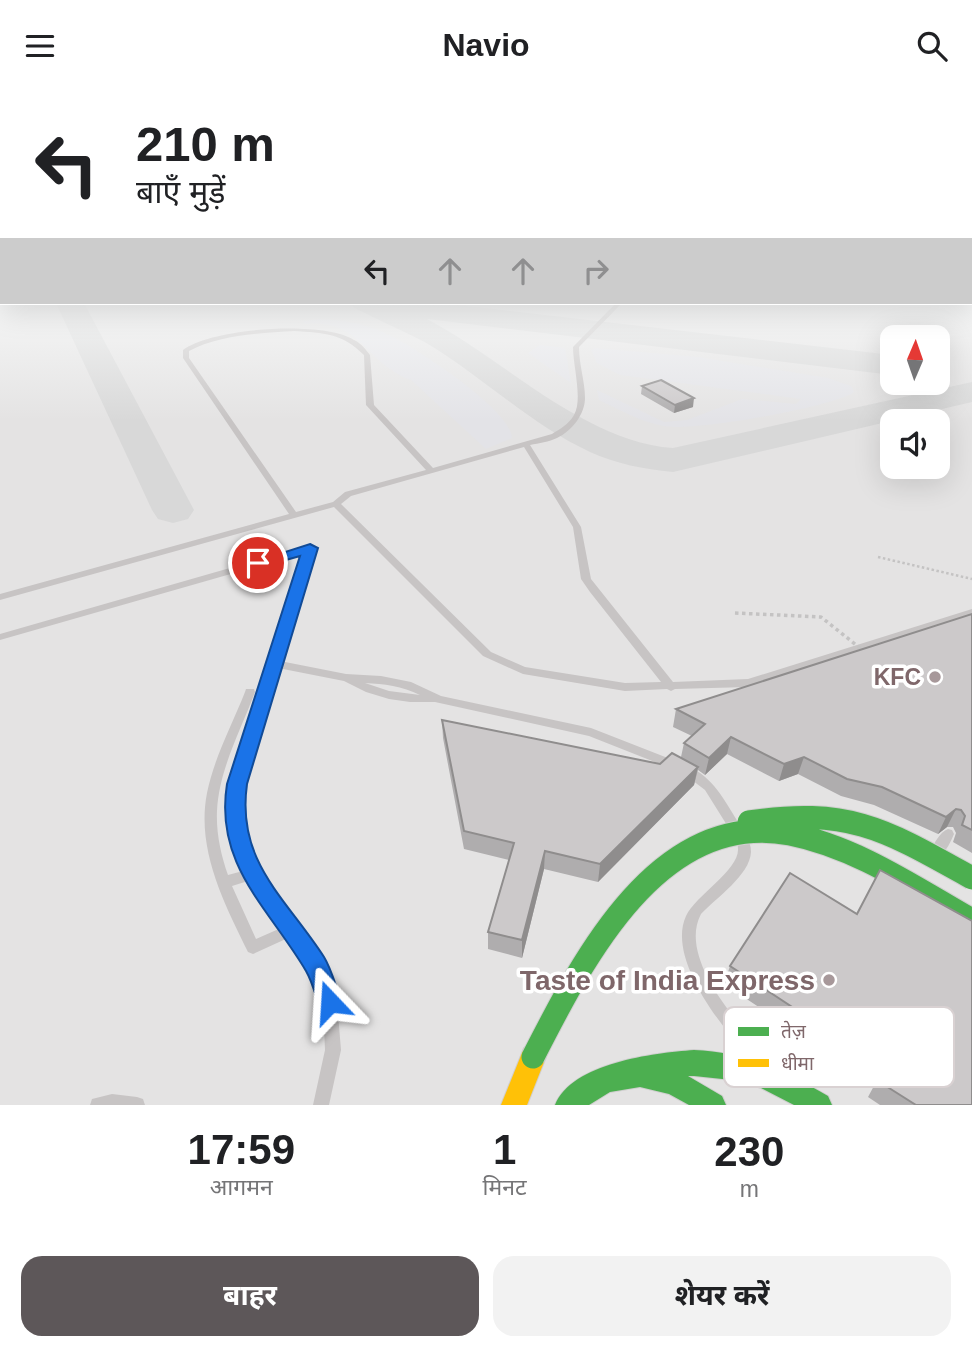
<!DOCTYPE html>
<html lang="hi">
<head>
<meta charset="utf-8">
<style>
	:root { --surface:#fff; --page:#f2f2f2; --text:#202124; --muted:#757577; --accent:#5d5759 }
	body { margin:0; font-family:Helvetica,"Noto Sans Devanagari",sans-serif; background:var(--page); color:var(--text); height:100vh; display:flex; flex-direction:column; font-size:26px; white-space:nowrap }
	* { box-sizing:border-box; margin:0 }
	p { font-size:23px; color:var(--muted) }
	.icon { flex:none; width:38px; height:38px; fill:none; stroke:currentColor; stroke-width:2; stroke-linecap:round; stroke-linejoin:round }
	.map { position:relative; height:1014px; overflow:hidden }
	.drawer { display:flex; flex-direction:column; background:var(--surface); flex:1 }
	.drawer>* { flex:none }
	.banner { position:absolute; left:0px; top:0px; width:973px; height:214px; box-shadow:0 7px 28px #0002; background:#fff; color:var(--text); overflow:hidden }
	.needle { width:46px; rotate:2deg }
	.fabs { position:absolute; left:880px; top:234px; display:grid; gap:14px }
	.fabs a { display:grid; place-items:center; width:70px; height:70px; border-radius:14px; background:var(--surface); box-shadow:0 7px 28px #0002; font-size:35px }
	.pin { position:absolute; display:grid; place-items:center; width:60px; height:60px; color:#fff; margin:-30px; border:4px solid #fff; border-radius:50%; box-shadow:0 2px 7px #0007 }
	.me { position:absolute; width:77px; margin:-38px; rotate:340deg; stroke-linejoin:round; filter:drop-shadow(0 0 5px #0008) }
	.turn { display:flex; align-items:center; gap:24px; height:147px; padding:0 21px; font-size:32px }
	.turn .icon { width:91px; height:91px; stroke-width:2.5 }
	.turn b { display:block; font-size:49px; line-height:60px }
	.lanes { display:flex; align-items:center; height:66px; padding:0 21px; background:#0003; justify-content:center; gap:35px; direction:ltr }
	.lanes .off { opacity:.35 }
	.eta { display:flex; justify-content:space-evenly; align-items:center; height:119px; text-align:center }
	.eta b { font-size:42px; font-weight:700; line-height:49px }
	.action { display:flex; gap:14px; margin-top:auto; padding:14px 21px }
	.action a { flex:1; height:80px; border-radius:21px; background:var(--accent); color:#fff; font-size:28px; font-weight:700; line-height:80px; text-align:center }
	.action a+a { background:var(--page); color:var(--text) }
	header { display:flex; justify-content:space-between; align-items:center; height:91px; padding:0 21px; background:var(--surface); font-size:32px; font-weight:700 }
	.map>svg:first-child { display:block }
	.built { fill:#e4e3e3; fill-rule:evenodd }
	.green { fill:#e3e3e7 }
	.lines { fill:none; stroke-linecap:round; stroke-linejoin:round }
	.taxiway { fill:#d8d8d8; fill-rule:evenodd }
	.fast-casing { stroke:#d0cfcf; stroke-width:2 }
	.slow-casing { stroke:#d0cfcf; stroke-width:2 }
	.path { stroke:#c4c3c3; stroke-width:2.5; stroke-dasharray:2.5 2.5; stroke-linecap:butt }
	.lane { fill:#c7c4c4; fill-rule:evenodd }
	.fast { fill:#4caf50; fill-rule:evenodd }
	.slow { fill:#ffc107; fill-rule:evenodd }
	.fast-bridge-casing { stroke:#d0cfcf; stroke-width:25; stroke-linecap:butt }
	.path-bridge { stroke:#c4c3c3; stroke-width:3.5; stroke-dasharray:3.5 3.5; stroke-linecap:butt }
	.fast-bridge { stroke:#4caf50; stroke-width:23 }
	.wall { fill:#afadae }
	.shaded-wall { fill:#8f8d8d }
	.building { fill:#ccc9ca; stroke:#8f8d8d; stroke-width:2 }
	.route { fill:#1a73e8; stroke:#114b97; stroke-width:2 }
	.poi-dot { fill:#a7989a; stroke:#fff; stroke-width:2.5 }
	.labels { text-anchor:middle; stroke-width:7; stroke-linejoin:round; paint-order:stroke }
	.poi-label { font-size:23px; font-weight:bold; fill:#7f676a; stroke:#fff; text-anchor:end }
	.near-poi-label { font-size:28px; font-weight:bold; fill:#7f676a; stroke:#fff; text-anchor:end }
	.key { fill:#fff; stroke:#d9d1d2; stroke-width:2 }
	.key-label { font-size:19px; fill:#7f676a }
</style>
</head>
<body>
<header><svg class="icon" aria-label="menu" viewBox="0 0 24 24"><path d="M4 6h16M4 12h16M4 18h16"/></svg>Navio<svg class="icon" aria-label="search" viewBox="0 0 24 24"><circle cx="10" cy="10" r="6"/><path d="M15 15l6 6"/></svg></header>
<div class="map">
<svg width="972" height="1014" viewBox="0 0 972 1014">
	<rect width="100%" height="100%" fill="#f2f3f3"/>
	<path class="built" d="M0,188L2,212H971L972,188V1014H0ZM892,247H938V292H892ZM892,331H938V376H892Z"/>
	<path class="green" d="M319,228C342,229 365,232 387,243C413,255 511,318 512,347L486,358L411,289C365,273 362,228 305,233L303,230Z
		M540,254L565,257L571,292L528,262Z
		M595,257L698,266L828,287L851,295L854,301C834,316 691,341 664,335C641,331 620,319 599,309L597,299L664,331L687,329L742,308L796,313L801,308L620,284L597,272L591,259Z"/>
	<g class="lines">
		<path class="taxiway" d="M56,212H84L194,419L188,428L173,432L158,428L152,419Z
			M348,212H440L892,264V284L427,228C505,269 583,350 673,357L972,291V311L673,381C643,378 617,373 590,361C531,334 483,286 428,253C414,244 352,218 348,212Z"/>
		<g class="fast-casing">
			<path id="fast" d="M694,959C744,961 785,980 828,1005L832,1014H794L761,997L741,990L694,985H688L722,1005L726,1014H689L669,1003L640,996L610,1001L589,1014H555C572,972 653,962 694,959Z"/>
		</g>
		<g class="slow-casing">
			<path id="slow" d="M533,953L542,957L546,966L527,1014H501L524,957Z"/>
		</g>
		<path class="path" d="M878,466L972,488"/>
		<path class="lane" d="M971,196H972V200H971Z
			M616,212H622L579,256C579,274 585,290 585,307C585,323 572,340 557,347C549,351 539,352 530,354L581,436L591,488L673,591L748,588L972,518V524L748,596L675,598L671,600L667,598L625,600L523,583L483,565L334,416L0,509V503L289,423L183,267V259C211,237 323,229 354,249C361,252 366,259 370,264L374,314L433,377L552,343C560,338 569,333 574,324C583,309 573,275 573,256ZM294,240C324,242 342,242 364,264L366,314L426,379L345,401L333,411L296,421L189,267V260C218,244 261,242 294,240ZM524,356L573,436L581,488L590,501L661,591L625,592L525,576L491,561L341,413L351,405Z
			M310,454L314,457L280,570L346,583L381,585L411,591L441,605L591,637L678,671L680,674L678,677L674,679L670,677L589,645L435,611H410L389,608L366,601L344,590L278,577L243,693L239,721L257,781L321,871L337,911L341,959L329,1014H313L325,959L323,911L310,880L288,847L253,863L248,861C224,812 196,758 207,702C214,667 232,634 245,601L246,598H254L255,601C241,639 219,678 217,720C216,742 221,764 228,784L243,780L227,721L231,693L269,574L268,572L270,569L304,462L0,549V543ZM365,592C384,593 402,595 420,604L389,600ZM248,790L281,837L256,848L232,795Z
			M688,675C713,686 725,710 738,731L740,735L738,739L734,740L730,739L705,699L684,683L682,680L684,677Z
			M948,738L952,739L954,743C950,752 944,768 932,764L931,760C934,752 940,741 948,738Z
			M742,743L746,744C749,749 751,755 751,761C750,784 716,807 701,823C678,866 736,931 764,960L767,965L764,970L759,973L754,970C725,942 666,868 686,825C696,804 739,779 738,758C738,755 737,751 736,748L738,744Z
			M112,1003L137,1006L143,1008L145,1014H90L92,1008Z"/>
		<use href="#fast" class="fast"/>
		<use href="#slow" class="slow"/>
		<g class="fast-bridge-casing">
			<path id="fast-bridge" d="M749,731C850,716 886,739 972,787
				M533,966C582,870 659,717 790,743C856,756 914,796 972,829"/>
		</g>
		<path class="path-bridge" d="M735,522L821,526L865,561"/>
		<use href="#fast-bridge" class="fast-bridge"/>
	</g>
	<path class="wall" d="M642,295L693,316L674,322L641,303Z
		M972,523V762L953,751L956,742L953,736H947L938,743L874,714L841,705L798,683L779,690L727,663L705,684L698,679L694,694L598,791L544,778L522,867L488,858V841L509,769L464,758L443,647L442,629L660,673L681,666L684,652L692,645L673,636L676,618Z
		M790,782L972,1014H880L868,1006L875,993L859,983L866,968L820,936L813,952L724,893L730,875Z"/>
	<path class="shaded-wall" d="M694,307L693,316L674,322L675,314Z
		M731,646L727,663L705,684L709,667Z
		M804,666L798,683L779,690L784,673Z
		M698,676L694,694L598,791L600,773Z
		M956,718L947,736L938,743L946,726Z
		M545,760L544,778L522,867V849Z"/>
	<path class="building" d="M661,289L694,307L675,314L642,295Z
		M972,523V739L962,734L965,725L961,719L956,718L946,726L882,696L847,688L804,666L784,673L731,646L709,667L684,652L705,633L676,618Z
		M442,629L660,673L672,662L698,676L600,773L545,760L522,849L488,841L514,752L464,740Z
		M880,779L972,830V1014H916L878,990L885,976L868,966L876,951L829,919L821,935L730,875L790,782L857,823Z"/>
	<linearGradient id="sky" x2="0" y2="1"><stop stop-color="#9fbcdd"/><stop offset="0.57" stop-color="#f9fafa"/><stop offset="1" stop-color="#f9fafa" stop-opacity="0"/></linearGradient>
	<rect width="972" height="330" fill="url(#sky)"/>
	<path class="route" d="M310,453L318,457L247,693C236,771 286,807 324,866C332,879 336,897 342,911L339,920L330,923L321,920C316,907 313,892 306,880C269,817 214,774 227,693L300,465L258,477L251,472Z"/>
	<g class="poi-dot">
		<circle cx="935" cy="586" r="7"/>
		<circle cx="829" cy="889" r="7"/>
	</g>
	<g class="labels">
		<g class="poi-label">
			<text x="921" y="594">KFC</text>
		</g>
		<g class="near-poi-label">
			<text x="815" y="899">Taste of India Express</text>
		</g>
	</g>
	<rect x="724" y="916" width="230" height="80" rx="10" class="key"/>
	<rect x="738" y="936" width="31" height="9" fill="#4caf50"/>
	<rect x="738" y="968" width="31" height="8" fill="#ffc107"/>
	<g class="key-label">
		<text x="781" y="947">तेज़</text>
		<text x="781" y="979">धीमा</text>
	</g>
</svg>
<div class="fabs">
<a><svg class="needle" viewBox="-14 -14 28 28"><path d="M0-13l5 13h-10z" fill="#e53935"/><path d="M0 13l5-13h-10z" fill="#757577"/></svg></a>
<a><svg class="icon" aria-label="sound" viewBox="0 0 24 24"><path d="M4 9h4l5-4v14l-5-4H4zM17 9q2 3 0 6"/></svg></a>
</div>
<div class="pin" style="left:258px;top:472px;background:#d93025"><svg class="icon" aria-label="arrive" viewBox="0 0 24 24"><path d="M6 21V4h12l-3 4 3 4H6"/></svg></div>
<svg class="me" style="left:330px;top:911px" viewBox="-20 -20 40 40"><path d="M0-17L14 15 0 8-14 15z" fill="#1a73e8" stroke="#fff" stroke-width="4"/></svg>
<div class="banner">
<div class="turn"><svg class="icon" aria-label="left" viewBox="0 0 24 24"><path d="M17 20v-9H6M10 6l-5 5 5 5"/></svg><div><b>210 m</b>बाएँ मुड़ें</div></div>
<div class="lanes"><svg class="icon" aria-label="left" viewBox="0 0 24 24"><path d="M17 20v-9H6M10 6l-5 5 5 5"/></svg><svg class="icon off" aria-label="ahead" viewBox="0 0 24 24"><path d="M12 20V5M6 11l6-6 6 6"/></svg><svg class="icon off" aria-label="ahead" viewBox="0 0 24 24"><path d="M12 20V5M6 11l6-6 6 6"/></svg><svg class="icon off" aria-label="right" viewBox="0 0 24 24"><path d="M7 20v-9h11M14 6l5 5-5 5"/></svg></div>
</div>
</div>
<section class="drawer">
<div class="eta">
<div><b>17:59</b><p>आगमन</p></div>
<div><b>1</b><p>मिनट</p></div>
<div><b>230</b><p>m</p></div>
</div>
<div class="action"><a>बाहर</a><a>शेयर करें</a></div>
</section>
</body>
</html>
